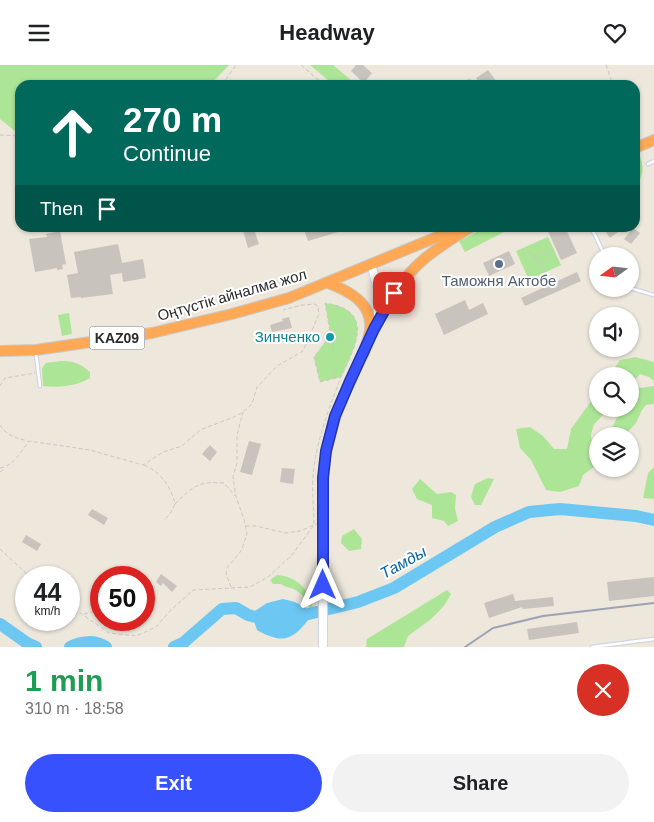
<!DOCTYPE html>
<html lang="en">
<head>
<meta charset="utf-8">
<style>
	:root { --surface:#fff; --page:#f2f2f2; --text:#202124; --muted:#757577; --accent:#3751ff }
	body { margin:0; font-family:Helvetica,sans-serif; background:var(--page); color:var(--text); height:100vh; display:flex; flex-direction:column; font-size:19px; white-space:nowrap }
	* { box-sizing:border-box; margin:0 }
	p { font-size:16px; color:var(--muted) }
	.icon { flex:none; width:28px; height:28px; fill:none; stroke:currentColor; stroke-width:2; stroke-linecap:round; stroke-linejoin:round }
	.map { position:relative; height:582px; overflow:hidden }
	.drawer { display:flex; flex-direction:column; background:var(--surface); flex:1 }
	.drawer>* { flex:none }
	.banner { position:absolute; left:15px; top:15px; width:625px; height:152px; border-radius:15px; box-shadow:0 1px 4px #0004; background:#00695c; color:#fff; overflow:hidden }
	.needle { width:32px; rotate:255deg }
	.tools { position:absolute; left:589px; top:182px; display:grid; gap:10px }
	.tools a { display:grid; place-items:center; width:50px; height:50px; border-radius:50%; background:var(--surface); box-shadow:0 1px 4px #0004; font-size:25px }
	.speed { position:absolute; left:15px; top:501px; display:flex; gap:10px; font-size:25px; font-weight:700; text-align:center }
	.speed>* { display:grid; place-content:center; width:65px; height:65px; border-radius:50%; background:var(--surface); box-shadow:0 1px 4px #0004; line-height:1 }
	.speed small { font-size:12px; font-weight:400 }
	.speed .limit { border:8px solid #d22; background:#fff; color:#111 }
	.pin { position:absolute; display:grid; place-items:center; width:42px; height:42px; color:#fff; margin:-21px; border-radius:10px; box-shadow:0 2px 8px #0006 }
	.me { position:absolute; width:55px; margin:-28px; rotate:0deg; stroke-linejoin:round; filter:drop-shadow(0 0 4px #0008) }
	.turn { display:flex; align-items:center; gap:18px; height:105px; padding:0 25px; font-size:22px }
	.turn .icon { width:65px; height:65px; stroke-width:2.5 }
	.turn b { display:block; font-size:35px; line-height:42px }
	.then { display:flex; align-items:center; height:48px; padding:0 25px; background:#0003; gap:10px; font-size:19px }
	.round { display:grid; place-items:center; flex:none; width:52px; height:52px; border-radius:26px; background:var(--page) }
	.overview { display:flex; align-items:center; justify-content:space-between; height:85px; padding:0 25px }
	h1 { font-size:30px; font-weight:700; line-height:38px; color:#1e9e55 }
	.action { display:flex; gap:10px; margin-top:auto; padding:10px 25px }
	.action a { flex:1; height:58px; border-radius:30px; background:var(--accent); color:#fff; font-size:20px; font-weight:700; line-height:58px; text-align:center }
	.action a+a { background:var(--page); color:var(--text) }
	header { display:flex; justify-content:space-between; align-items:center; height:65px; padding:0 25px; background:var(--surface); font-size:22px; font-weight:700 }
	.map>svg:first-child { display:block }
	.green { fill:#ade597 }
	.water { fill:#6cc7f2 }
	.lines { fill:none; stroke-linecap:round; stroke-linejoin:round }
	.river { stroke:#6cc7f2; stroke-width:12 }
	.building { fill:#c8c3bc }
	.lane-casing { stroke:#d1d4e4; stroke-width:5 }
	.secondary-casing { stroke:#d1d4e4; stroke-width:10 }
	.highway-casing { stroke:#c8c8c8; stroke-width:12 }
	.path { stroke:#c8c8c8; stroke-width:1; stroke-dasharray:4 2.5; stroke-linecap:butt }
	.lane { stroke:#fff; stroke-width:2.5 }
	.secondary { stroke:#fff; stroke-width:8 }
	.highway { stroke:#ffa855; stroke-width:10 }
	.rail { stroke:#9fa1b5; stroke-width:2 }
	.route-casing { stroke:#2435a6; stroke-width:12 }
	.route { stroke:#3751ff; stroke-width:9 }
	.service-dot { fill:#5c6f8a; stroke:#fff; stroke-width:2 }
	.culture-dot { fill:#0f9aa8; stroke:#fff; stroke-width:2 }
	.labels { text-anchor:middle; stroke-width:4; stroke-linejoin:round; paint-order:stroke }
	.shield { fill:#fff; stroke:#6b6b6b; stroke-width:1 }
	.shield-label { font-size:14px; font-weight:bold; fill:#2b2b2b }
	.service-label { font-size:15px; fill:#4e5e75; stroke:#fff }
	.street-label { font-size:15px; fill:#2b2b2b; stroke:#fff }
	.culture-label { font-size:15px; fill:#0d838f; stroke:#fff; text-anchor:end }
	.water-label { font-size:16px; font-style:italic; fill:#0964a0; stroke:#fff }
</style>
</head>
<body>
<header><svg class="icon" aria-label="menu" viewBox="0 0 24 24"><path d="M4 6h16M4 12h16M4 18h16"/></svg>Headway<svg class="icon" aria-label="heart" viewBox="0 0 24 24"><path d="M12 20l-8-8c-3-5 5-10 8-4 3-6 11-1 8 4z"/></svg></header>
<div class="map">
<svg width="654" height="582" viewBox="0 0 654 582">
	<rect width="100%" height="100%" fill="#ede7dc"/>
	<path class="green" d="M0,0H229L210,20H20V66H15L0,54Z
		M310,0H333L357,20H334Z
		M640,92C645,105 642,112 635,124V94Z
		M486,162L502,163L504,167L465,187L459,176Z
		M548,172L561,200L529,215L516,186Z
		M325,238C376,245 355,282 341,312L320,317L314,292L326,276L324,272L325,268L330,265Z
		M69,248L72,269L62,271L58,250Z
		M635,292L654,297V316L649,312L640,309L633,317L640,323L654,321V339L646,340L642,345L636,358L624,371H603L600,368L613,361L620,346L618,344H630V311H609L620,295Z
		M60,296C73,296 80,298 90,307V313C77,321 58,323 43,321L42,303L46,298Z
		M597,328L598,344H609L594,359L591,370L594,402L583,410L579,421L560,427L546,425L531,395L520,383L516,364L530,362L543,371L554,384H567L571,364Z
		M654,402V434L643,433L648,408Z
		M488,413L494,414L481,440H475L471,432L475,419Z
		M420,414L437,429L451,427L456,430L455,444L458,456L448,461L444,456L432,453V440L417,434L412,424Z
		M354,464L362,474L361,484L349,486L341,478L342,471Z
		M277,510C297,512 304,521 313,537L311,544C307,538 304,530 297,526C292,522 286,523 281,519H273L270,515Z
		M447,525L451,529L444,541L430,555L408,571L404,582H366L367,574Z"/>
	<path class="water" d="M283,534L295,537L306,543L309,554C292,576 282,579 257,565L254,556L255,546L267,538Z"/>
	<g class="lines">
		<path class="river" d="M292,553L358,537L394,523L495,462L529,447L560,444L636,451L654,455
			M0,559L27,578L36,582
			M70,582C81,576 95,575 106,582
			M174,582L183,578L222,544L236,543L248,550L271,556"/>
	</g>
	<path class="building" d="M356,0H363L372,8L364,18L351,6Z
		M488,5L499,20H481L476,13Z
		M242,162H253L259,179L248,183Z
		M303,162H347L348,164L308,176Z
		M551,162H565L577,188L561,195L547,164Z
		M610,162H625L610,173L605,166Z
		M633,163L640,168L631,179L624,174Z
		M60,166L66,199L62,200L63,204L57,205V203L35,207L29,174L47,172L46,169Z
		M118,179L122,198L143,194L146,213L123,217L122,208L110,210L113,229L81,233V232L71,233L67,210L78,208L74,187Z
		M509,186L515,199L489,211L483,198Z
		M577,207L581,216L525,241L521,233Z
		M465,235L469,245L483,238L488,249L444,270L435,249Z
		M289,252L292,263L272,267L270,260L283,256L282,254Z
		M249,376L261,379L252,410L240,407Z
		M210,380L217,387L210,396L202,389Z
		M282,403L295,404L293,419L280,417Z
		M92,444L108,453L104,460L88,450Z
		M26,470L41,479L37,486L22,477Z
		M161,509L177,521L172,527L163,518L161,521L156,517Z
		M654,512V531L609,536L607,517Z
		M513,529L515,536L553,532L554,541L523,544L522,542L489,553L484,538Z
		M577,557L579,568L529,575L527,564Z"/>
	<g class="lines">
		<g class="lane-casing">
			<path id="lane" d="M469,16L472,20
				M648,99L654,96
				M591,162L605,191
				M630,223L654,230
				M36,289L40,321
				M592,582L654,574"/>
		</g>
		<g class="secondary-casing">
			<path id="secondary" d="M371,199L379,228L377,256
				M323,582V413L326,386L335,351L365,285"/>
		</g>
		<g class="highway-casing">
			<path id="highway" d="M635,83L654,75
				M328,218C349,226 373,238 370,265C369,272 366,281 364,288
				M374,264C385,246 394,225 409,209C426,189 449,176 471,162
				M0,286L36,285L152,268L232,249L289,233L461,162"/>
		</g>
		<path class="path" d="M301,0L324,20
			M606,0L613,20
			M222,20L236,0
			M0,70L20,71
			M521,184L534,191
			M534.5 193a4.5 4.5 0 1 1 9 0a4.5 4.5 0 1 1-9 0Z
			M544,190L554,185
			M541,197L546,207
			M334,266L351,249
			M324 272a6 6 0 1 1 12 0a6 6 0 1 1-12 0Z
			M337,272L355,282
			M326,276L314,292L320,317L341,312C355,282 376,245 325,238L330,266
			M333,277L334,313
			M0,321L5,313L35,308
			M0,360C7,371 16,373 28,376
			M144,400C161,407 171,422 175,439L170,449L164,455
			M0,403C13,401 21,387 29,376L90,385L143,400L163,387L182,381L200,365L234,352L243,347L252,339L257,322L277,301L303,286L319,249L318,242L315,239L302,240L283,245
			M0,407L5,403
			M175,439C193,421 198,416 224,418L235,431
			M246,461H256L286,468L300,466L314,460C314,444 312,428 313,413C315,378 329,344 341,312
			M0,484L30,512
			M231,522L226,509L227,503L241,486L247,469L244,454L236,432L233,412L237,398V370L243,347
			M69,540L109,568L136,571L156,562L170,546L193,525L250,522L268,512L292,490L314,460L317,459
			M84,549L93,547L101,540"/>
		<use href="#lane" class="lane"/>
		<use href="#secondary" class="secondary"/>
		<use href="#highway" class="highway"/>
		<path class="rail" d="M465,582L493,563L543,551L654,538"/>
	</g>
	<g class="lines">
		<g class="route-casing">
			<path id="route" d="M323,520V413L326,386L335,351L350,316L374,264L394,228"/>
		</g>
		<use href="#route" class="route"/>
	</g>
	<circle class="service-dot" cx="499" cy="199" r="5"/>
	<circle class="culture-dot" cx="330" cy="272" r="5"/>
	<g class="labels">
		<rect class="shield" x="89.5" y="261.5" width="55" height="23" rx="4"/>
		<g class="shield-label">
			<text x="117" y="278">KAZ09</text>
		</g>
		<g class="service-label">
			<text x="499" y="221">Таможня Актобе</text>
		</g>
		<g class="street-label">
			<text transform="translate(232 230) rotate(-16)" y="5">Оңтүстік айналма жол</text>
		</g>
		<g class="culture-label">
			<text x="320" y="277">Зинченко</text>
		</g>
		<g class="water-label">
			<text transform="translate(403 497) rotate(-29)" y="6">Тамды</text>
		</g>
	</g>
</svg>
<div class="tools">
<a><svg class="needle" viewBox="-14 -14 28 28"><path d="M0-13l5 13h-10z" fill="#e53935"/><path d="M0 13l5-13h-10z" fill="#757577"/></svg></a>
<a><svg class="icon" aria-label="sound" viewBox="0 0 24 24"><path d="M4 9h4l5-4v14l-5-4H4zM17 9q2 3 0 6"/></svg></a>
<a><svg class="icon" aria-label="search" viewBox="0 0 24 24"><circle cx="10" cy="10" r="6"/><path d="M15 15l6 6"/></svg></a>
<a><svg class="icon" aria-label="layers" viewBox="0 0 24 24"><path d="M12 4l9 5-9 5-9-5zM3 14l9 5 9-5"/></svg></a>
</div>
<div class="speed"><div>44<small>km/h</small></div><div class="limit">50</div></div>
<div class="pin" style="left:394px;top:228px;background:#d93025"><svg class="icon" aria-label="arrive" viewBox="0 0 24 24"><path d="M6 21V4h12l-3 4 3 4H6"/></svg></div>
<svg class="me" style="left:323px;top:520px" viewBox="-20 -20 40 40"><path d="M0-17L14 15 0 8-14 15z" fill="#3751ff" stroke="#fff" stroke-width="4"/></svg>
<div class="banner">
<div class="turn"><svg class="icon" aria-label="ahead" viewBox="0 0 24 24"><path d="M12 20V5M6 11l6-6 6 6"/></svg><div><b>270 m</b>Continue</div></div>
<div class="then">Then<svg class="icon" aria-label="arrive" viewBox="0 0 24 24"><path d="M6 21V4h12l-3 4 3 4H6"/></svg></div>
</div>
</div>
<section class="drawer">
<div class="overview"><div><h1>1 min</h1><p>310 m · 18:58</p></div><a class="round" style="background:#d93025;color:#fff"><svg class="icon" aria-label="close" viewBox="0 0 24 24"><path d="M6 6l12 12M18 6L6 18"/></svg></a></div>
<div class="action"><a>Exit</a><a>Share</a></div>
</section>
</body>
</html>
